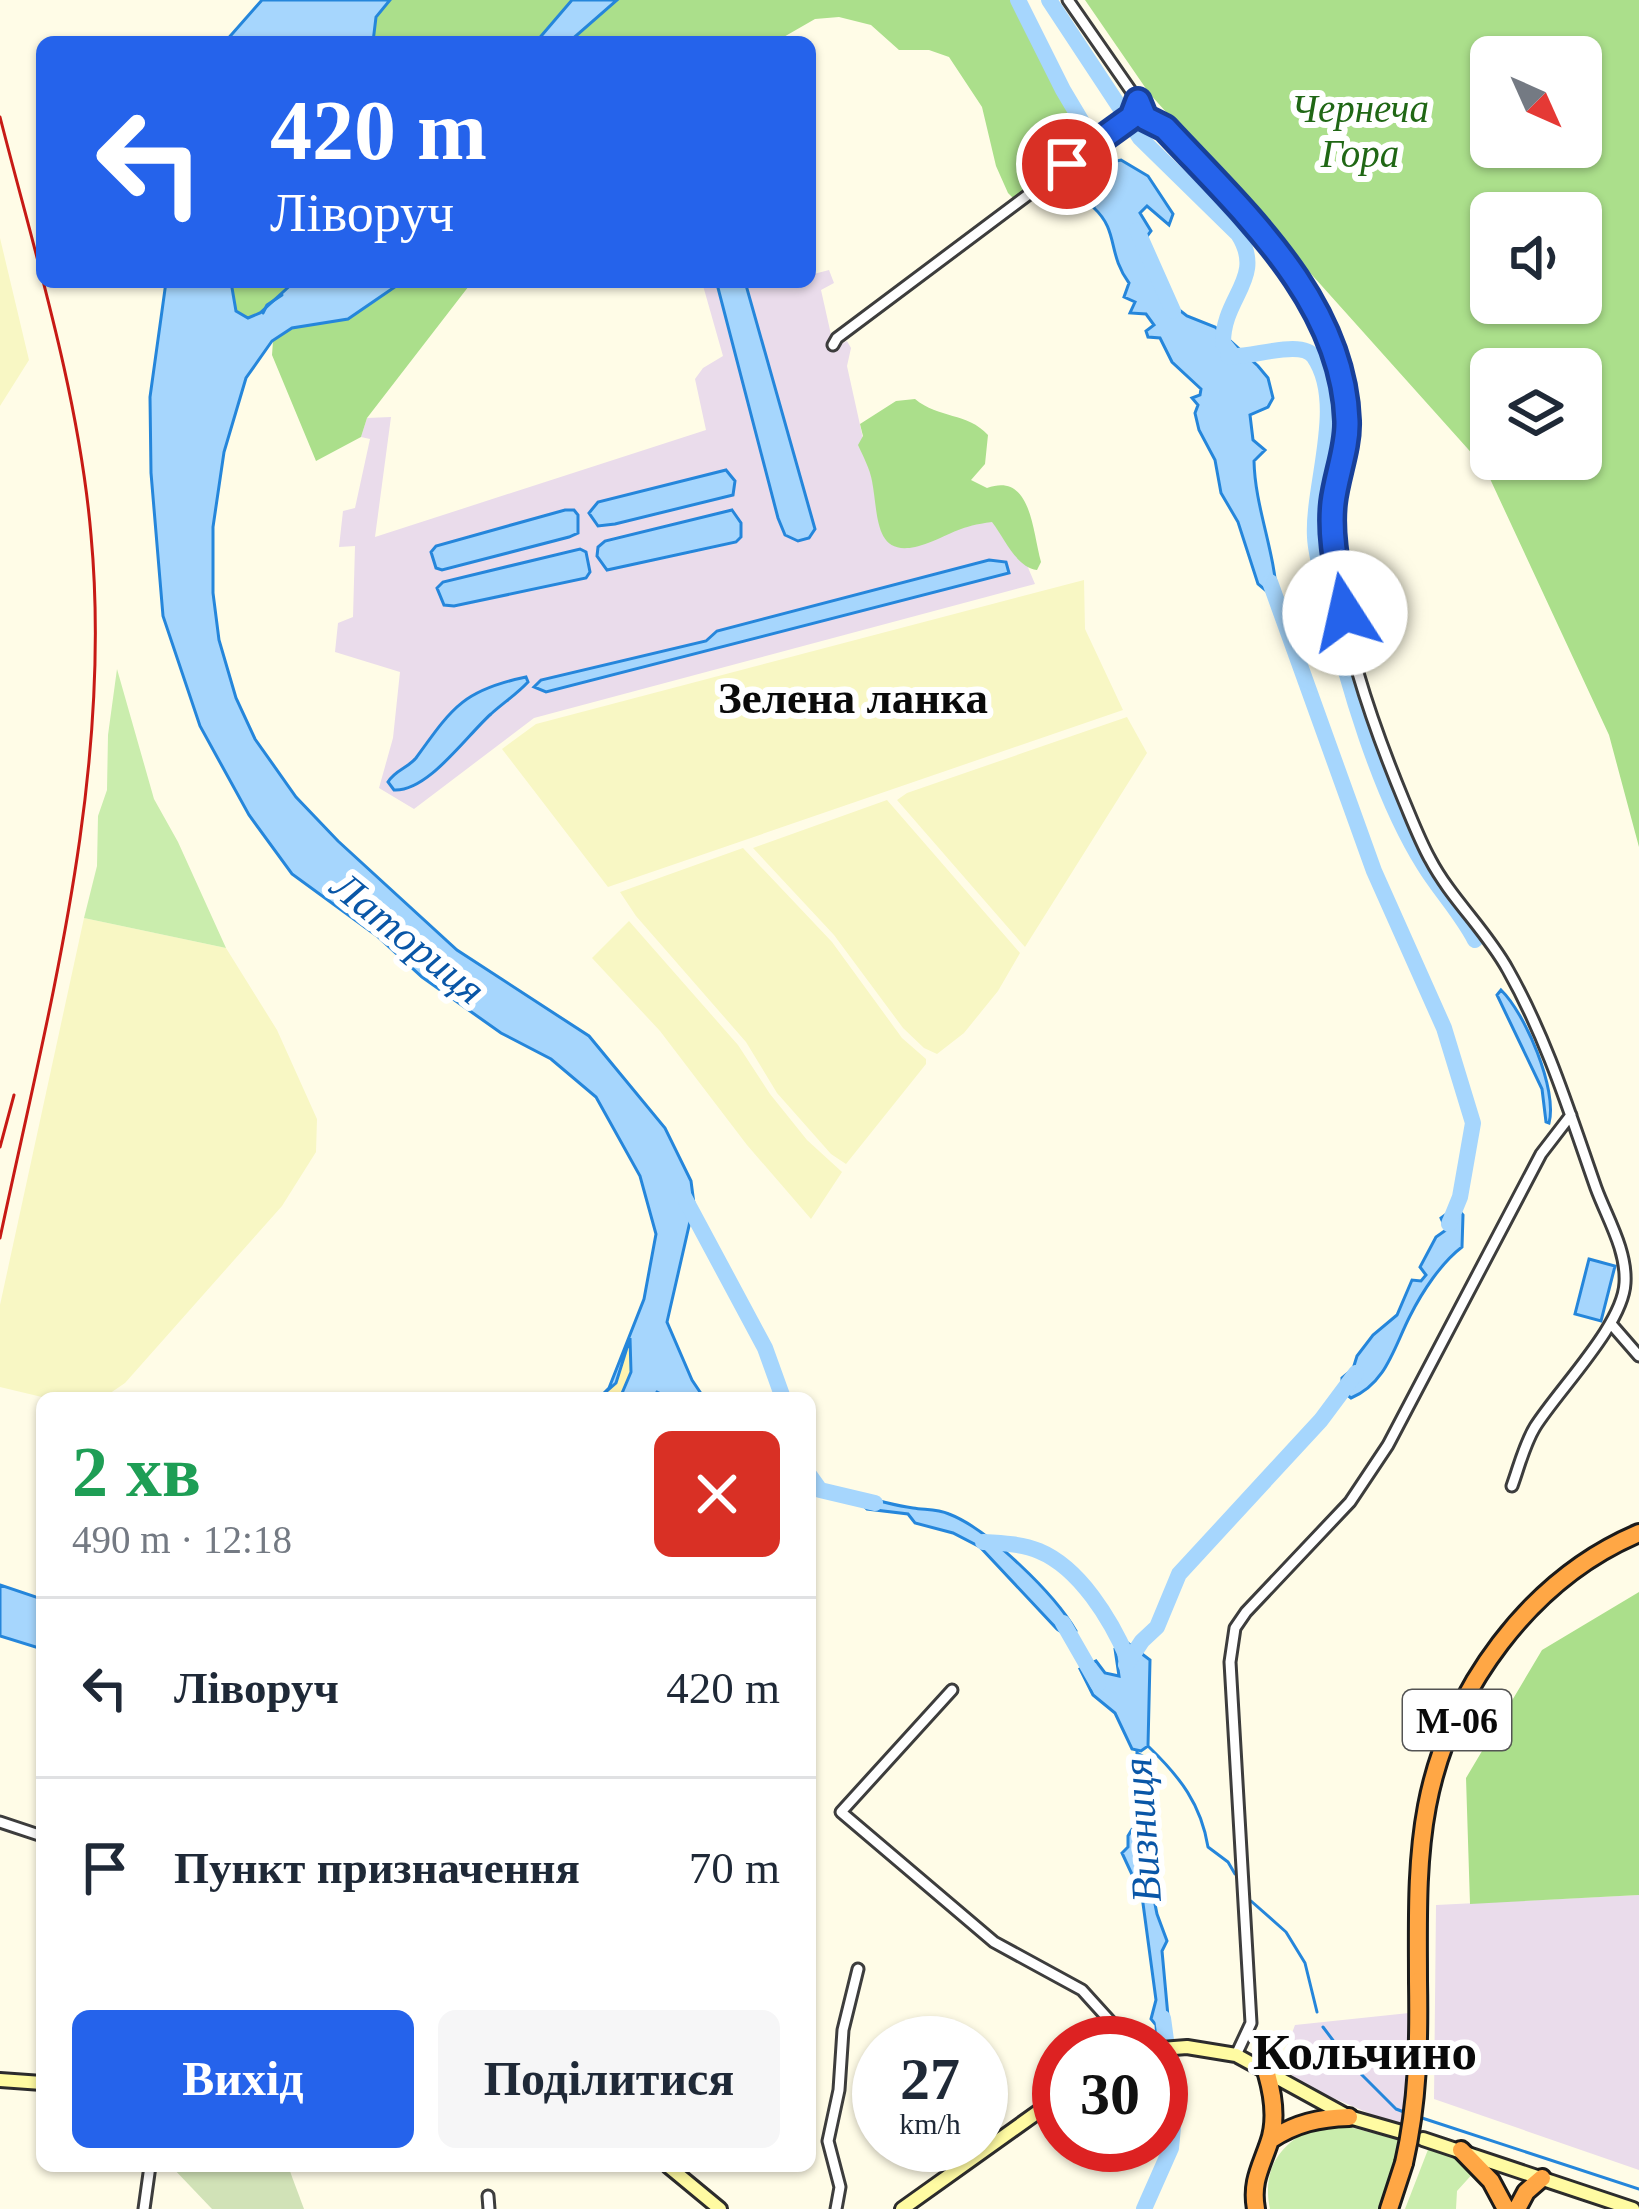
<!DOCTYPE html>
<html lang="uk">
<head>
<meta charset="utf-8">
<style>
	:root { --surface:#fff; --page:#f6f6f7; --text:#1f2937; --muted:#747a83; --line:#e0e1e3; --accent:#2563eb }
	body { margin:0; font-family:Georgia,serif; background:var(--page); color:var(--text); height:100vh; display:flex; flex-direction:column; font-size:45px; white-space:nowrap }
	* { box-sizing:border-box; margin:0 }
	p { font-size:39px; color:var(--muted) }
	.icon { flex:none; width:66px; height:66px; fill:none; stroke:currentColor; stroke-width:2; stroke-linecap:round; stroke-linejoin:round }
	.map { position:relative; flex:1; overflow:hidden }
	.side { position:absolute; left:36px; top:1392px; width:780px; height:780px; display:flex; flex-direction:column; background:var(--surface); border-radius:18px; box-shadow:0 3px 9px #0004 }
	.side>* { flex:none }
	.banner { position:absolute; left:36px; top:36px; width:780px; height:252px; border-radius:18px; box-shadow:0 3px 9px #0004; background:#2563eb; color:#fff; overflow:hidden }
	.needle { width:78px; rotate:135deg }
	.controls { position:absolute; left:1470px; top:36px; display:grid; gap:24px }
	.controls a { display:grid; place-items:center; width:132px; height:132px; border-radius:18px; background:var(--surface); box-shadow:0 3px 9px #0004; font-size:60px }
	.speed { position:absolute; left:852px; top:2016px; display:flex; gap:24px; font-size:60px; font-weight:700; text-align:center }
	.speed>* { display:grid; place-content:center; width:156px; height:156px; border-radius:50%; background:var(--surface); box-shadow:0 3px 9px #0004; line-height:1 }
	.speed small { font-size:30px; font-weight:400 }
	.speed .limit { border:18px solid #d22; background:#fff; color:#111 }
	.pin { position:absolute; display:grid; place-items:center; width:102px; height:102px; color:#fff; margin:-51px; border:6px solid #fff; border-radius:50%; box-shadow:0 3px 12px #0007 }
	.me { position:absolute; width:132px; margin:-66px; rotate:350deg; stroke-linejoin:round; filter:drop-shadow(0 0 9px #0008) }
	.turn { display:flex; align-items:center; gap:42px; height:252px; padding:0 36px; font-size:54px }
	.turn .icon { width:156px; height:156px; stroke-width:2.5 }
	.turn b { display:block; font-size:84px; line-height:102px }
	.round { display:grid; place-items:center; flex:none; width:126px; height:126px; border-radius:18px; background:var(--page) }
	.overview { display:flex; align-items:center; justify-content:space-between; height:204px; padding:0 36px }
	h1 { font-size:72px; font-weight:700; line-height:90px; color:#1e9e55 }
	.primary-button { display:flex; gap:24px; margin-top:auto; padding:24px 36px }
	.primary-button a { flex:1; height:138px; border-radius:18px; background:var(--accent); color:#fff; font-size:48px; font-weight:700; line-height:138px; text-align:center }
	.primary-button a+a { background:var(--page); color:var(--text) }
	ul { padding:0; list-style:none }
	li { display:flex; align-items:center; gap:36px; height:180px; padding:0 36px; border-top:3px solid var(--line) }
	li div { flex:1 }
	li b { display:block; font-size:45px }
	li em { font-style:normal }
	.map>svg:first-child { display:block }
	.industrial { fill:#eadceb }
	.farmland { fill:#f8f7c4 }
	.green { fill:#caedad }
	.forest { fill:#abdf8b; fill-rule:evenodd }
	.sand { fill:#fff3af }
	.cemetery { fill:#d1e2b7 }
	.water { fill:#a6d6fd; stroke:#2586db; stroke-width:3 }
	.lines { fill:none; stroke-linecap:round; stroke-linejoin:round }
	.stream { stroke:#2586db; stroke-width:3 }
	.river { stroke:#a6d6fd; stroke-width:16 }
	.street-casing { stroke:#3d3d3d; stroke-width:15 }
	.secondary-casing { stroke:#2c2c2c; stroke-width:18 }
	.highway-casing { stroke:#1b1b1b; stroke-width:22 }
	.street { stroke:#fff; stroke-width:9 }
	.secondary { stroke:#fffba2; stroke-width:12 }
	.highway { stroke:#ffa745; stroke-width:16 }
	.rail { stroke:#c71a15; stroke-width:3 }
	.highway-bridge-casing { stroke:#1b1b1b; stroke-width:22; stroke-linecap:butt }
	.highway-bridge { stroke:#ffa745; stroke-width:16 }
	.route-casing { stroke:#184099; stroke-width:30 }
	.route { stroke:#2563eb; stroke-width:21 }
	.labels { text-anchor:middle; stroke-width:12; stroke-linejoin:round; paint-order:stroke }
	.shield { fill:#fff; stroke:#545454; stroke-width:3 }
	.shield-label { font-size:36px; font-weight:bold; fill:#0a0a0a }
	.park-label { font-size:39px; font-style:italic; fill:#206715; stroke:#fff }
	.water-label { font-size:42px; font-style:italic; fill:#0956a7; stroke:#fff }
	.quarter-label { font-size:45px; font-weight:bold; fill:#0a0a0a; stroke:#fff }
	.district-label { font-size:51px; font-weight:bold; fill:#0a0a0a; stroke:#fff }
</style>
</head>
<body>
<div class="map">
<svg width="1639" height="2209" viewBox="0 0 1639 2209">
	<rect width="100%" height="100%" fill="#fffce7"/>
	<path class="industrial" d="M829,270L834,283L821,290L834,348L847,341L851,348L847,366L885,538L1004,511L1035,584L534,718L414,809L379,788L393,738L400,672L335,652L338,623L353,617L355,546L339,547L343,511L355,508L370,439L361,437L367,418L391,417L375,537L706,430L695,379L703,368L723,356L702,282H810V275Z
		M1639,1895V2170L1434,2099L1436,1905Z
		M1409,2013L1403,2123L1399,2126L1305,2086L1292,2075L1286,2049L1295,2025Z"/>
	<path class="farmland" d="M0,238L29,360L0,406Z
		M1084,580L1085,629L1123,710L608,887L502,749L536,724Z
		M1127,717L1147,753L1025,947L897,800L907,793Z
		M887,800L1020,953L998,991L964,1033L937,1054L924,1048L903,1028L834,935L753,848Z
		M743,848L832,942L902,1038L926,1059V1064L846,1164L831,1154L777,1093L746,1042L636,916L620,892Z
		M84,918L226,948L277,1030L317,1119L316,1152L282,1206L125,1383L103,1398H46L0,1387V1305Z
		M629,921L738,1045L770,1094L807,1140L842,1172L811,1219L747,1145L660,1031L592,958Z"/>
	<path class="green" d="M117,669L154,799L178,842L226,948L84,918L97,866L98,816L107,790L108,735Z
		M1319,2126H1345L1401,2140L1381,2209H1270C1261,2167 1282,2141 1319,2126Z
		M1429,2147L1457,2156L1476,2170L1457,2191L1456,2209H1405Z"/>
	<path class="forest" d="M390,0H572L536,42H373L376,17Z
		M617,0H1018L1092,139L1067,165L1016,201L1008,193L996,166L982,107L949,57L929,50H899L871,25L839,17L815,19L775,42H569Z
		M1085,0H1639V847L1609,735L1485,468L1149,93ZM1581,57V147H1491V57ZM1581,213V303H1491V213ZM1581,369V459H1491V369Z
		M231,282H294L260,313L248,318L236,312Z
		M402,282H472L367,418L361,437L316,461L272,355L273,341L292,328L348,319Z
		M915,399C939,419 967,412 988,435L985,464L971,480L987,488C1031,472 1032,529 1041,562L1037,570C1016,567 1005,539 992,522C960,526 954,533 928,543C873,564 879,517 872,481C870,469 863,456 858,445L863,436L860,424L896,401Z
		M1639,1592V1895L1470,1904L1466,1778L1542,1650Z"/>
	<path class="sand" d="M631,1337V1372L620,1398H602L616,1383Z"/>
	<path class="cemetery" d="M171,2166H288L304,2209H212Z"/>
	<path class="water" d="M262,0H390L376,17L373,42H225Z
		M572,0H617L569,42H536Z
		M1121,160L1148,176L1173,214L1169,225L1147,206L1140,213L1151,231L1142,243L1169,302L1187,316L1215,327L1258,366L1268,378L1273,398L1268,407L1250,415L1253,440L1265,450L1254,461C1255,508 1275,550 1277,600L1258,584L1238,522L1221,493L1215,460L1199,430L1195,413L1198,405L1192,398L1200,395L1201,389L1172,362L1160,338L1148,337L1146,331L1154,325L1146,314L1130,313L1135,302L1124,297L1129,283C1107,253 1119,231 1094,208V189L1107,163Z
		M166,282H231L236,311L248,318L260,313L294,282H402L348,319L292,328L272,341L246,378L224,452L213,527V593L219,640L236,698L255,739L296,797L338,841L457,950L589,1036L665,1128L691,1181L694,1204L667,1322L692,1380L704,1398H669L657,1392L652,1398H620L631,1372L630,1338L616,1383L599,1398L609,1388L644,1299L656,1234L640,1176L596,1097L551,1059L501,1033L422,977L377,936L292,874L249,815L200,726L163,616L151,473L150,397Z
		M721,282L746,285L815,529L809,538L798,541L785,535L778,518L718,288Z
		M726,470L735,481L733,495L615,524L598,526L589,513L598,502Z
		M565,510H574L578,515V533L569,537L442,570L436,568L431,552L436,546Z
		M732,510L741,523V537L736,542L607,570L597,556L598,547L605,541Z
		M580,549L586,552L590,572L586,578L454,606L444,605L437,588L443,582Z
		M989,560L1006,562L1009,573L546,692L534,687L541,680L706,641L717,631Z
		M526,677L528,682C517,694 503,703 491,714C467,735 428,792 394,790L388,782C395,770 408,768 416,758C452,708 463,690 526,677Z
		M1501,990C1525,1013 1558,1090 1549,1123L1546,1122L1542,1089L1497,995Z
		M1456,1207L1463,1215L1462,1247C1441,1263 1422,1292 1410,1316C1394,1347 1386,1384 1351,1398L1342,1391V1378L1353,1369L1357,1356L1373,1335L1397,1315L1412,1280L1421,1281L1426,1275L1420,1267L1436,1237L1446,1230L1441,1218Z
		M1589,1259L1615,1266L1601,1321L1575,1314Z
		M851,1493C871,1499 892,1505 913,1508C925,1510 937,1509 949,1514C988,1529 1055,1594 1076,1631L1073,1640L1057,1629L980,1547L953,1533L915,1523L908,1514L867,1509Z
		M0,1585L42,1599V1649L0,1636Z
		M1125,1641L1150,1660L1148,1746L1141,1751L1132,1749L1115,1713L1093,1695L1080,1669L1096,1661L1105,1673L1119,1676L1115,1649Z
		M1137,1753L1150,1760L1158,1777L1143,1844L1157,1914L1167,1941L1162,1951L1170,2038L1157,2040L1156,2025L1151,2019L1156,2000L1142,1896L1122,1853L1128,1847V1836L1137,1821Z"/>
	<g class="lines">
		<path class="stream" d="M263,313L267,305L282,295
			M1149,1747C1180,1777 1201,1804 1208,1847L1228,1862L1235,1874
			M1251,1901L1286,1932L1305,1963L1317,2012
			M1323,2027L1350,2063L1396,2109L1404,2112
			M1419,2117L1639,2189"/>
		<path class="river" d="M1018,0L1063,90L1116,179
			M1049,0L1140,138L1238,234C1266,278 1223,296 1223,343L1232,354
			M1137,230L1173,311
			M1228,356C1250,359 1302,338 1314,357C1346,404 1312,485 1315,537C1316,558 1324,580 1328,600C1346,681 1380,795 1424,865C1440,891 1461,913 1475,940
			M1270,582L1374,871L1444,1028L1473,1123L1460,1197L1449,1224
			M683,1195L765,1348L783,1398
			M810,1476L820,1490L875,1503
			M983,1542C1002,1543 1022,1544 1039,1551C1080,1568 1111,1620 1128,1659
			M1063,1623L1098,1684
			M1126,1665L1142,1641L1157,1627L1179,1574L1321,1420L1356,1373
			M1144,2209L1171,2148L1175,2107L1163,2018"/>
		<g class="street-casing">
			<path id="street" d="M1138,101L1145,119L1165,128C1240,210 1313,274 1342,386C1355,438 1328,487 1332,539C1339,628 1370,719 1404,801C1412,820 1420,841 1430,859C1451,899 1486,930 1508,970C1547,1039 1570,1114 1596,1188C1607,1218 1627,1250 1625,1283C1623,1325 1559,1389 1535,1427C1524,1445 1519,1467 1512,1486
				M833,345L837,338L1132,117L1138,101L1068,0
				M1612,1325L1639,1356
				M952,1690L841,1812L994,1942L1082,1990L1130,2043
				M0,1822L42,1836
				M1236,2055L1251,2023L1230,1662L1235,1628L1246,1612L1350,1502L1388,1445L1541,1154L1571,1115
				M488,2196L489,2209
				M144,2209L150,2166
				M836,2209L840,2187L828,2141L839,2090L843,2030L858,1969"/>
		</g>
		<g class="secondary-casing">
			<path id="secondary" d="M1161,2049L1187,2047L1236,2055L1349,2117L1405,2133
				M0,2080L42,2083
				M1423,2139L1633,2209
				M668,2166L720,2209
				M902,2209L1059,2097"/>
		</g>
		<g class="highway-casing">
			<path id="highway" d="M1418,1981C1418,1923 1416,1864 1427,1806C1449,1690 1530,1579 1639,1533
				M1270,2140C1296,2123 1319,2118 1349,2117
				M1461,2150L1491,2181L1506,2209
				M1256,2209C1251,2182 1261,2167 1269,2143C1277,2121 1273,2095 1267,2074
				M1389,2209L1404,2163
				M1517,2209L1526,2192L1542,2178"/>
		</g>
		<use href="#street" class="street"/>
		<use href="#secondary" class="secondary"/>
		<use href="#highway" class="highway"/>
		<path class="rail" d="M0,117C35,254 79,395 91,535C113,773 49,1007 0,1238
			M0,1147L14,1095"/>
		<g class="highway-bridge-casing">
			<path id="highway-bridge" d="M1404,2163C1418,2102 1419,2044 1418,1981"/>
		</g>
		<use href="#highway-bridge" class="highway-bridge"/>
	</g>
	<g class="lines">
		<g class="route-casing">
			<path id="route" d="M1067,164L1132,117L1138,101L1145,118L1165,128C1241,210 1343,300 1347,421C1348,448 1336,476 1333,503C1329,540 1339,577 1345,613"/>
		</g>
		<use href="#route" class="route"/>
	</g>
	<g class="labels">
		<rect class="shield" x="1403" y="1690" width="108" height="60" rx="9"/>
		<g class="shield-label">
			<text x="1457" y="1733">М-06</text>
		</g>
		<g class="park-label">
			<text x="1360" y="122">Чернеча<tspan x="1360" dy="45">Гора</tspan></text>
		</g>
		<g class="water-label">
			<text transform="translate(409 937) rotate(39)" y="15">Латориця</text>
			<text transform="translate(1141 1830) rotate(-94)" y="15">Визниця</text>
		</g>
		<g class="quarter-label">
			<text x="853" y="713">Зелена ланка</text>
		</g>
		<g class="district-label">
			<text x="1365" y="2069">Кольчино</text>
		</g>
	</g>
</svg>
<div class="controls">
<a><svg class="needle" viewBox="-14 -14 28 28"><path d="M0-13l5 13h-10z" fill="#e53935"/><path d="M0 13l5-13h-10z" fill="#747a83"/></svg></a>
<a><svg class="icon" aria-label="sound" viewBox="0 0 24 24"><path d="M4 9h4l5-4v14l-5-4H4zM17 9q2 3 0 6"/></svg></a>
<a><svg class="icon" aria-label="layers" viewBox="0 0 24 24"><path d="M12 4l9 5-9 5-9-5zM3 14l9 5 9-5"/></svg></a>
</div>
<div class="speed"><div>27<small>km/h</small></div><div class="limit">30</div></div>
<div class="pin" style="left:1067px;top:164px;background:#d93025"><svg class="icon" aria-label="arrive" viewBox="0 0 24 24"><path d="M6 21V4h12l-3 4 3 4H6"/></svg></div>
<svg class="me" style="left:1345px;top:613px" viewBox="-20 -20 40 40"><circle r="19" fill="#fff"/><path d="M0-13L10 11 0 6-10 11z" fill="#2563eb"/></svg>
<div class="banner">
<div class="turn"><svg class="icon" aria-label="left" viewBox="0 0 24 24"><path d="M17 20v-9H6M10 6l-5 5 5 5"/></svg><div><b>420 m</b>Ліворуч</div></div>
</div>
<section class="side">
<div class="overview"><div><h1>2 хв</h1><p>490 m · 12:18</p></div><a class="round" style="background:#d93025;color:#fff"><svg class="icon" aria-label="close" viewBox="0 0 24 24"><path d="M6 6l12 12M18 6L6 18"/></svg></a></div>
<ul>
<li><svg class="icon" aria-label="left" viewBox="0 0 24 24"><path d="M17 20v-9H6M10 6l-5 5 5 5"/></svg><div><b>Ліворуч</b></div><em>420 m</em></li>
<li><svg class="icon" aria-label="arrive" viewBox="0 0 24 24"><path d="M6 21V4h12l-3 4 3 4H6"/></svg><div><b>Пункт призначення</b></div><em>70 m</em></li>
</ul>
<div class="primary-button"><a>Вихід</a><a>Поділитися</a></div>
</section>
</div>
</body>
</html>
